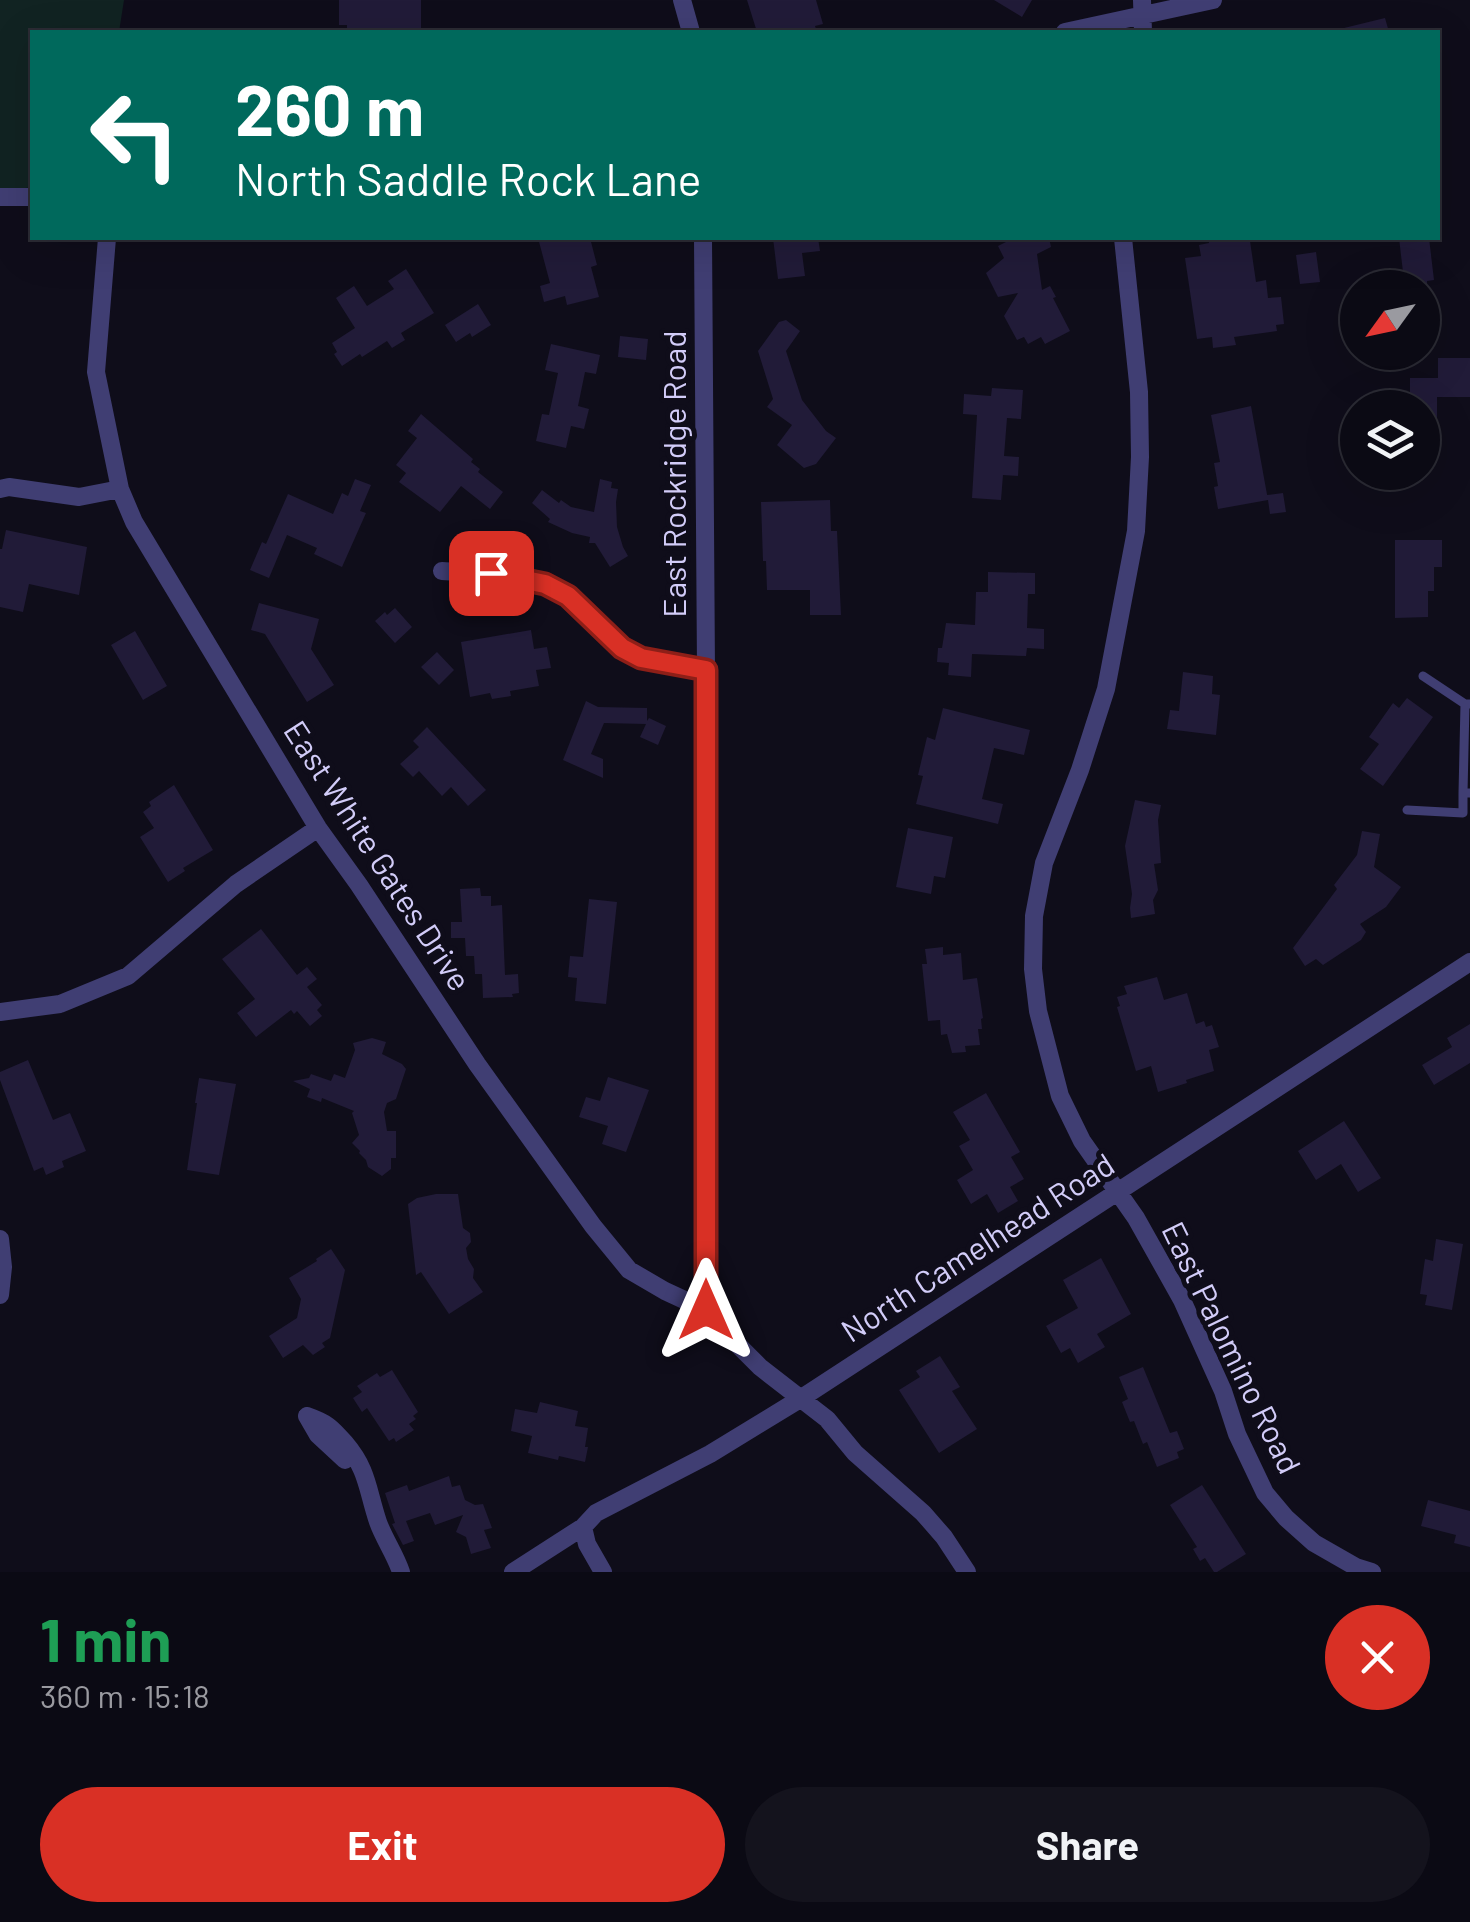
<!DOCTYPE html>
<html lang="en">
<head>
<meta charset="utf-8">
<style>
	:root { --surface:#0b0a14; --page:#14131d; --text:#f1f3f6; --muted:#9a9aa0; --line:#2b2b34; --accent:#d93025 }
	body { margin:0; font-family:Barlow,sans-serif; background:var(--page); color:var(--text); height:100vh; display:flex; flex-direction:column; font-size:38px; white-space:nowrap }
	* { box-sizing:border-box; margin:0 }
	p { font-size:32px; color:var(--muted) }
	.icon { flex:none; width:55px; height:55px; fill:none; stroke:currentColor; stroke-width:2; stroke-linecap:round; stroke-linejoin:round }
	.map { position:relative; height:1572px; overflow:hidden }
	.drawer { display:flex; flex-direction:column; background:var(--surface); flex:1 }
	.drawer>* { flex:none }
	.banner { position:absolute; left:30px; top:30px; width:1410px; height:210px; border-radius:0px; box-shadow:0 10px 40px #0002,0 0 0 2px var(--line); background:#00695c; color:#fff; overflow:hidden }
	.needle { width:65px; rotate:237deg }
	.controls { position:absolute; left:1340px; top:270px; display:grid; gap:20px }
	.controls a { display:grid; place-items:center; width:100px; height:100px; border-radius:50%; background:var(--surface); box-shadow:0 10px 40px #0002,0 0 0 2px var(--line); font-size:50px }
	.pin { position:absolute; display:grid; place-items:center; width:85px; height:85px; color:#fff; margin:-42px; border-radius:20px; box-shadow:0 5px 15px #0006 }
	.me { position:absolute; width:110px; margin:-55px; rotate:0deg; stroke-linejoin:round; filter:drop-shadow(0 0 8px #0008) }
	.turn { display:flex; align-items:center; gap:35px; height:210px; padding:0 40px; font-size:45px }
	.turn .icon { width:130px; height:130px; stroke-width:2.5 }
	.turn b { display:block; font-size:70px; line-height:85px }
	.round { display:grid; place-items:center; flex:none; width:105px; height:105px; border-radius:52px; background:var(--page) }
	.head { display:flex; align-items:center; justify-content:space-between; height:170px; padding:0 40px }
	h1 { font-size:60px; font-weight:700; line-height:75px; color:#1e9e55 }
	.cta { display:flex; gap:20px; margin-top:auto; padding:20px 40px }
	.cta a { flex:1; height:115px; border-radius:60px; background:var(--accent); color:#fff; font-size:40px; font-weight:700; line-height:115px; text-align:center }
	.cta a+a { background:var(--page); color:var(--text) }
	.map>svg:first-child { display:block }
	.green { fill:#112322 }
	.building { fill:#211b38 }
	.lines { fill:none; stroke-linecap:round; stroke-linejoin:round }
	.service { stroke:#403e73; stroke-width:9 }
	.minor { stroke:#403e73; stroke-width:18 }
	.route-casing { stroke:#8d1f18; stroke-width:25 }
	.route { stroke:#d93025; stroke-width:18 }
	.labels { text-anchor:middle; stroke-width:10; stroke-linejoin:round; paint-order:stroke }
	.street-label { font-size:32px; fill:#d2ccf8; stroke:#0f0d1a }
</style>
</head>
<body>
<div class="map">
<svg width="1470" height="1572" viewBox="0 0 1470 1572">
	<rect width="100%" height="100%" fill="#0f0d1a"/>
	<path class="green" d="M0,0H124L119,32H32V187L0,192Z"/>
	<path class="building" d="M339,0H421V32H347V25H339Z
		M747,0H816L823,24L815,26L817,32H757Z
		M994,0H1032L1022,17Z
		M1385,18L1389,32H1345L1344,28Z
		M538,238H590L597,265L591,267L599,297L567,305L565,296L544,302L540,286L550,283Z
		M773,238H818L820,251L802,253L805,276L778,279Z
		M1014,238H1049L1051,247L1037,254L1042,290L1050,286L1056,297L1053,298L1070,331L1045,344L1041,337L1028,344L1024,337L1017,340L1004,316L1018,293L998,297L986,273L1004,258L998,246Z
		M1208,238H1245V242L1250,241L1256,282L1266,280L1268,298L1281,297L1284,324L1276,325L1277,331L1234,337L1236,345L1213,348L1212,337L1197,339L1185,258L1201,256L1199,245L1209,243Z
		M1399,238H1429L1434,280L1427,281V288H1394L1392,273L1403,272Z
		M1316,252L1320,282L1300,284L1296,255Z
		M406,269L434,313L401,333L405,340L392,348L387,341L362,357L360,354L342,366L334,354L337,352L332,343L355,328L336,298L354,286L367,306L394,289L388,281Z
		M478,304L491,325L472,337L470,333L456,342L445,325Z
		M786,320L800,331L786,351L802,400L826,431L836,438L816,464L804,468L777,445L792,425L767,407L773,399L758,351L779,322Z
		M620,336L648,339L646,360L618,357Z
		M551,344L600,355L596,374L585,372L578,406L589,409L584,429L571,426L566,448L536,441L542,414L549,415L558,373L545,370Z
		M1438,358H1470V397H1437V463H1422V408H1410V378H1438Z
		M992,388L1023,390L1021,419L1007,418L1004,456L1019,457L1018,476L1003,475L1001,500L972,498L977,415L963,414L964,394L991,396Z
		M1251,406L1268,500L1267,495L1283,493L1286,512L1270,514L1268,500L1218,509L1214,487L1218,486L1214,463L1220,462L1211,415Z
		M421,414L473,459L471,462L480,469L478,472L503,492L490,509L461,486L440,512L399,482L406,473L396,465L417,438L408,431Z
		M355,479L371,485L360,511L366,513L342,567L314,554L317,548L287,535L269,578L250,570L262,542L266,544L288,494L333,514L342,493L348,496Z
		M600,479L612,482L611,488L618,489L616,502L617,527L623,547L628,556L610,567L595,543H589L590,537L572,533L548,522L550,519L532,503L542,490L559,503L561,500L571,507L594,512Z
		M830,500L831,531H837L841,615H810V590H767L766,561H763L761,502Z
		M6,530L87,547L79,595L29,584L23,612L0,607V549H2Z
		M1395,540H1442V567H1434V591H1428V617L1395,618Z
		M988,572L1035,573V594H1028L1027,628L1044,629V649L1027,648L1026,656L972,654L971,677L948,675L949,663L937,662L938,648H942L946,623L975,625L976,592H988Z
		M259,603L319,619L311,649L334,685L307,702L265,634L251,630Z
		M395,608L412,627L395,643L375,621L385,612L387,615Z
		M531,630L534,649L547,647L551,668L536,670L539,686L510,691L511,696L492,699L490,693L470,697L461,642Z
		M135,631L167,686L143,700L111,645Z
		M437,652L454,670L439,685L421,667Z
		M1183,672L1213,676L1212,694L1220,695L1216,735L1167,729L1170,710L1179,711Z
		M1407,698L1433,717L1383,786L1360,769L1379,744L1369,737L1393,703L1399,708Z
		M586,701L598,707L647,708V721L649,718L666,726L658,745L640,737L646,724L604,723L591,754L603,759V778L563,760Z
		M943,708L1030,730L1024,755L994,748L982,799L1003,804L998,824L916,804L923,776L918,775L927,737L935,740Z
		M427,727L486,790L468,806L451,787L442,796L419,771L413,777L400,764L419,747L413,741Z
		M174,785L213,850L183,868L185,871L168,882L140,837L154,828L143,812L151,806L149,802Z
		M1135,800L1161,805L1158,820L1161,863L1154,864L1158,890L1153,900L1155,914L1131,918L1130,908L1132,894L1125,846Z
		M908,828L953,837L945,878L934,876L931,894L896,887Z
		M1362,831L1380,834L1374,867L1401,887L1386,907L1360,924L1366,932L1361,940L1323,965L1316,959L1305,966L1293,948L1337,889L1334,885L1357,855Z
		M480,888L481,896H491V906L502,905L505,975L518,974L519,993L512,994L513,997L483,998L482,974H475L474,956H466L465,938H451V922H462L460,889Z
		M589,899L617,902L606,1004L575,1001L577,978L568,977L570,956L583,957Z
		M261,929L297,975L307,967L317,979L307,987L322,1005L317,1010L322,1016L310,1026L297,1011L294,1014L291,1010L256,1037L237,1013L255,999L222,959Z
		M943,947V955L961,953L963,980L977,978L983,1018L981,1019L982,1029H978L980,1045L965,1046L966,1052L952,1053L947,1034L941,1035L940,1020L928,1021L922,964H927L925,949Z
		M1157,977L1164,1000L1187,993L1196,1024L1204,1021L1206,1027L1212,1025L1219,1047L1209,1050L1214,1071L1186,1080L1187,1083L1158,1092L1151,1066L1136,1071L1117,1007L1120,1006L1117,997L1127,994L1124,986Z
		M1470,1024V1063L1434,1085L1422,1065L1452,1047L1447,1038Z
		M372,1038L386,1042L382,1054L402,1064L406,1069L396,1099L387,1103L384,1112L387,1131H396V1158H391V1169L382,1176L368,1167L366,1160L359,1153L360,1151L352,1143L359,1135L352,1113L354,1111L322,1098L321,1102L307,1097L310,1089L293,1081L309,1078L311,1074L331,1081L334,1074L345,1078L355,1050L353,1043Z
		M28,1060L53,1120L70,1113L86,1151L62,1161L64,1167L46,1175L43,1167L34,1171L0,1080V1072Z
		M608,1077L649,1090L626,1152L602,1144L608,1126L579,1117L586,1097L600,1101Z
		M199,1078L236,1084L219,1175L187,1170L197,1103H195Z
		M986,1093L1020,1152L1011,1157L1024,1179L1010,1187L1018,1201L998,1213L987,1194L971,1204L957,1180L973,1170L959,1146L970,1140L953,1112Z
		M1344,1121L1381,1178L1358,1192L1341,1164L1316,1180L1298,1151Z
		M436,1194H458L463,1228L470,1233L471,1242L466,1248L468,1259L474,1269L473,1278L483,1292L449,1314L421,1272L416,1275L408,1204L417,1198Z
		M1436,1239L1463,1244L1452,1310L1425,1305L1427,1295L1420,1294L1425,1259L1433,1261Z
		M331,1249L345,1270L330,1338L322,1343L325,1347L313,1355L303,1345L283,1358L269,1336L297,1318L301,1299L289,1278L317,1261L316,1259Z
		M1101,1258L1131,1314L1097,1334L1105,1347L1078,1363L1070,1348L1061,1353L1046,1326L1078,1308L1063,1280Z
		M940,1356L960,1387L952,1391L977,1429L939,1453L899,1390L920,1377L916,1371Z
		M1143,1367L1170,1433L1177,1431L1184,1449L1177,1452L1179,1458L1157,1467L1147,1442L1143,1444L1134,1421L1130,1422L1122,1402L1128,1399L1119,1377Z
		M392,1370L418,1412L413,1416L416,1419L409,1424L414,1430L396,1442L394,1438L389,1441L367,1408L362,1412L353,1398L362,1392L357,1386L377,1373L380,1377Z
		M540,1402L578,1411L575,1426L588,1428L585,1447H588L585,1462L559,1456L558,1460L528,1453L532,1436L511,1431L515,1409L537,1413Z
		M449,1476L452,1487L460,1485L465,1500L475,1505L483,1504L492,1528L484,1530L491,1548L471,1554L466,1537L456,1532L463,1515L435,1525L430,1513L406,1521L414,1541L403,1545L392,1524L395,1523L385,1493L407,1485L409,1491Z
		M1202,1485L1246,1554L1217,1572H1214L1205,1558L1200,1561L1193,1549L1197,1547L1170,1505Z
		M1428,1500L1470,1511V1547L1454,1543L1456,1535L1421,1526Z"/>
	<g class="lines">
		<path class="service" d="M1423,676L1465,704
			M1470,704H1465L1463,793H1470
			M1407,810L1463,813V793"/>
		<path class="minor" d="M682,0L691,32
			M1142,0L1143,32
			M1065,32L1213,0
			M0,197H32
			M107,238L96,372L120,489L134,522L318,828L359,885L477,1064L593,1226L629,1270L665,1291L706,1310L721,1328L760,1367L827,1419L855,1453L923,1513L944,1537L967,1572
			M703,238L706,670V1310
			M1123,238L1139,392L1140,457L1136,531L1106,689L1080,770L1044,863L1034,916L1033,969L1038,1011L1060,1096L1082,1141L1136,1218L1182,1300L1223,1391L1237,1434L1265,1493L1286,1518L1314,1543L1356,1567L1372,1572
			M0,489L9,487L79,497L120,489
			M442,571C476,573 517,571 549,586C580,600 597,631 625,649C648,665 679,667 706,670
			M0,1012L60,1004L128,976L236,884L318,828
			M0,1239L3,1267L0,1295
			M307,1416C327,1423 331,1427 345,1443C368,1470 367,1489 378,1522C384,1539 395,1554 401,1572
			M307,1416L318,1435L345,1460
			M583,1527L587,1544L603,1572
			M513,1572L583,1527L596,1513L710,1454L800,1399L1470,962"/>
	</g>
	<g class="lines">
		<g class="route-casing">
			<path id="route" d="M491,573L545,584L568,596L622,648L641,658L706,670V1310"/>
		</g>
		<use href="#route" class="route"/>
	</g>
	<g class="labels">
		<g class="street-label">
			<text transform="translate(675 474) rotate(-90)" y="11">East Rockridge Road</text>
			<text transform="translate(377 856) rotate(57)" y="11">East White Gates Drive</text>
			<text transform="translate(978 1248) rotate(-33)" y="11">North Camelhead Road</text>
			<text transform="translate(1231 1348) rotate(64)" y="11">East Palomino Road</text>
		</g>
	</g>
</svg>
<div class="controls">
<a><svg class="needle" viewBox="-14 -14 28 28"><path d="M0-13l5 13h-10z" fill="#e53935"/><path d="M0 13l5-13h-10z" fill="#9a9aa0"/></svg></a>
<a><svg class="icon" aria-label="layers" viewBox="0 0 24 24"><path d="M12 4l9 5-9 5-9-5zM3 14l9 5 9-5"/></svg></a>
</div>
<div class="pin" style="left:491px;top:573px;background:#d93025"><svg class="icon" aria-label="arrive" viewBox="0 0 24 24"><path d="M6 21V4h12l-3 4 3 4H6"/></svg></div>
<svg class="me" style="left:706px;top:1310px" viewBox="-20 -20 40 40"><path d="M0-17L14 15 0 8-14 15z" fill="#d93025" stroke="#fff" stroke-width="4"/></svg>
<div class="banner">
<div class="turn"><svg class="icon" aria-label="left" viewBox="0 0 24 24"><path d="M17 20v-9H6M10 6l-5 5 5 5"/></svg><div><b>260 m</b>North Saddle Rock Lane</div></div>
</div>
</div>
<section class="drawer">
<div class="head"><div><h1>1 min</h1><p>360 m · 15:18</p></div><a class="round" style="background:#d93025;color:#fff"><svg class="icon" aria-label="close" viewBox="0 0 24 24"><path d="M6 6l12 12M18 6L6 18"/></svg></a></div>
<div class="cta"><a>Exit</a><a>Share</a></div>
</section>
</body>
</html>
